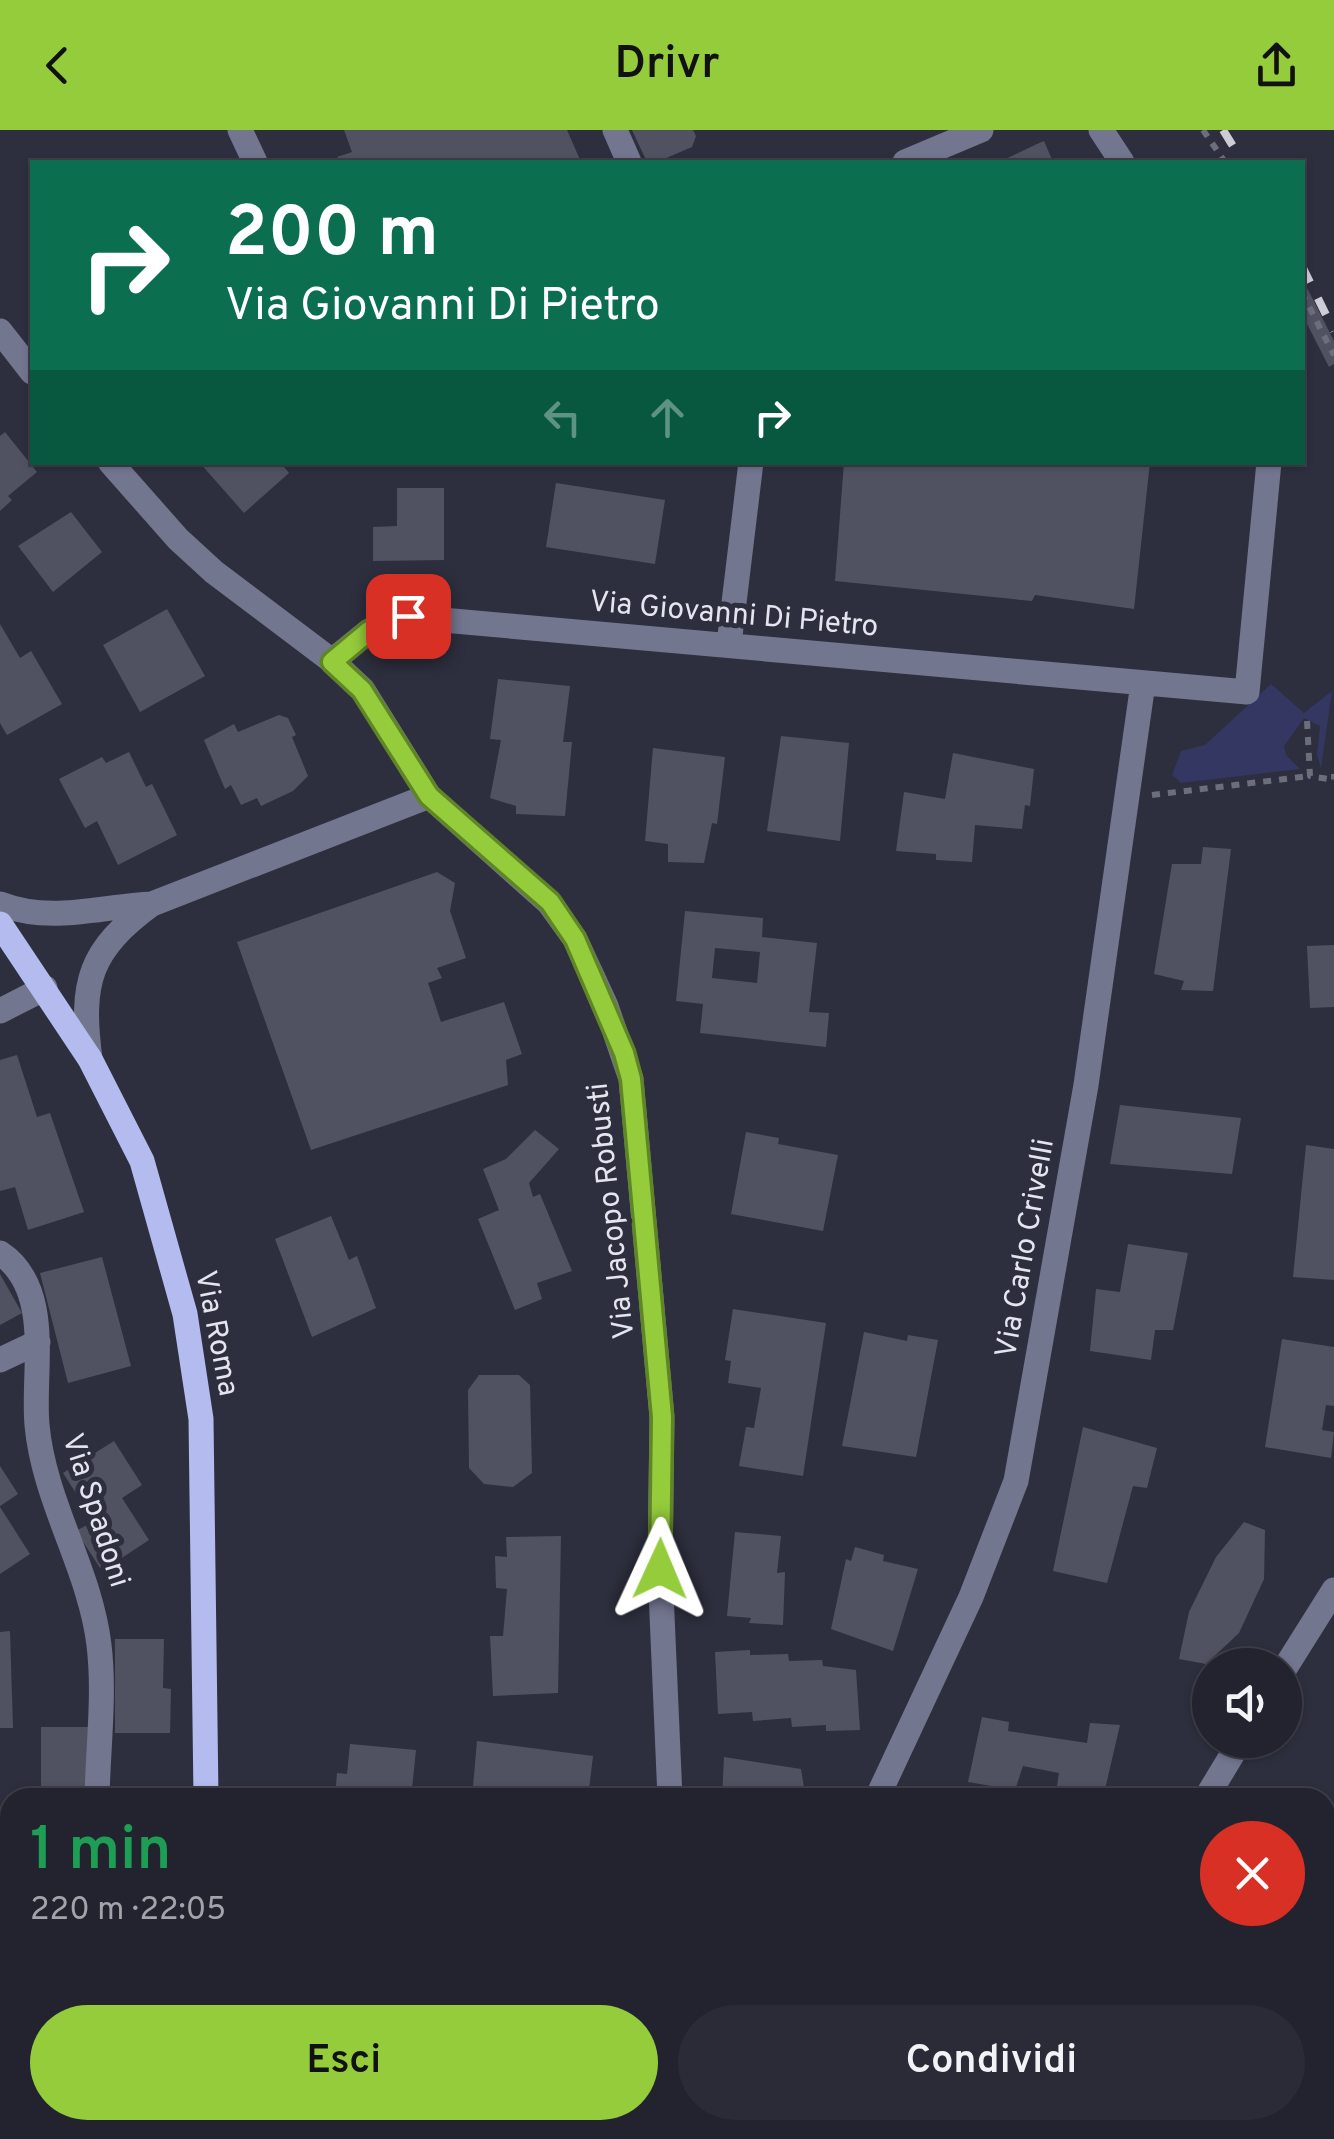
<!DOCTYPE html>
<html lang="it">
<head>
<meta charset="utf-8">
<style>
	:root { --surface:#22232e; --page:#2a2b36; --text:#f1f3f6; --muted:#a2a4aa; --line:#3f404a; --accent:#94cc3c }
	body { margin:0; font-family:Overpass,sans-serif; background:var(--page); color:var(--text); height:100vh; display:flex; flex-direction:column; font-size:38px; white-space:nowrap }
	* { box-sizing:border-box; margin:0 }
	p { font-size:32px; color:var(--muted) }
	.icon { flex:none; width:55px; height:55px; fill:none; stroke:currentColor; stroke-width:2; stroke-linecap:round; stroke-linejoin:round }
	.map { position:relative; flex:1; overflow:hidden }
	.drawer { position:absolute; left:0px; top:1658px; width:1335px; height:352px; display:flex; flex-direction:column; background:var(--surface); border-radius:30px 30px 0 0; box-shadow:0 2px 8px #0004,0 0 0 2px var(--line) }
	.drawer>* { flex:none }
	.guide { position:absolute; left:30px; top:30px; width:1275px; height:305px; border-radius:0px; box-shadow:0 2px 8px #0004,0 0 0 2px var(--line); background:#0b6e4f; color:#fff; overflow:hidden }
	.fabs { position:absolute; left:1192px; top:1518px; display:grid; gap:20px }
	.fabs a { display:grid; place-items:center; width:110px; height:110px; border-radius:50%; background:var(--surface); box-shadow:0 2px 8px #0004,0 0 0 2px var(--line); font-size:50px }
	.pin { position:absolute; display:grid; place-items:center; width:85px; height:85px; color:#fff; margin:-42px; border-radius:20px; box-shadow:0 5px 15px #0006 }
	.me { position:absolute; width:110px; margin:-55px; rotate:1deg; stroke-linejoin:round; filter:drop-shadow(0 0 8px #0008) }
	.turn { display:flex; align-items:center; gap:35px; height:210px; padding:0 30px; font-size:45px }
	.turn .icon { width:130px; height:130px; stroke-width:2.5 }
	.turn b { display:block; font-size:70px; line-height:85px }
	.lanes { display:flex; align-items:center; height:95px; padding:0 30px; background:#0003; justify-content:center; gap:50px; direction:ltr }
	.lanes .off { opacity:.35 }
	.round { display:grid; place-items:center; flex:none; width:105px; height:105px; border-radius:52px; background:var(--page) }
	.headline { display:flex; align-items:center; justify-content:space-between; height:170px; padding:0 30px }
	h1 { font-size:60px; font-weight:600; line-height:75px; color:#1e9e55 }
	.action { display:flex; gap:20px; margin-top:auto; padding:20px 30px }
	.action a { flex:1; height:115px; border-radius:60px; background:var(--accent); color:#111; font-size:40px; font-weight:600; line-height:115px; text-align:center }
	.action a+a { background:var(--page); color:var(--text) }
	header { display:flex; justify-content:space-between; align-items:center; height:130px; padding:0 30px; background:var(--accent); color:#111; font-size:45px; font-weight:600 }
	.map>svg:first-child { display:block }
	.green { fill:#343762 }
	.building { fill:#505262; fill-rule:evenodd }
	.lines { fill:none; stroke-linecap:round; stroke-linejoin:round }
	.path { stroke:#6c6e7b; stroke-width:6; stroke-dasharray:8 8; stroke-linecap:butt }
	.minor { stroke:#73768f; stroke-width:25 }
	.major { stroke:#b4bbee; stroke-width:25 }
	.rail { stroke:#cccdd7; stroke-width:8; stroke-dasharray:18 18; stroke-linecap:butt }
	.route-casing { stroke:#608527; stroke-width:25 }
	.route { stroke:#94cc3c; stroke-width:18 }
	.labels { text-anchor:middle; stroke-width:10; stroke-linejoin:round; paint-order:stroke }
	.street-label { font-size:30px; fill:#e4e5ef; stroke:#2d2f3e }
</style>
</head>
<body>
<header><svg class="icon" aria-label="back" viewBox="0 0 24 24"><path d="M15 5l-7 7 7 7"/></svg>Drivr<svg class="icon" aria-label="share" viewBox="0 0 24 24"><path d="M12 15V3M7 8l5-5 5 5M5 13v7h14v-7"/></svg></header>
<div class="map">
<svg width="1334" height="2009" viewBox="0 0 1334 2009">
	<rect width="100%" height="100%" fill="#2d2f3e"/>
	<path class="green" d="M1271,554L1304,583L1332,561L1321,638L1317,625L1320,596L1304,588L1284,616L1286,625L1300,639L1181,653L1172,645L1181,621L1205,615Z
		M1334,1945V2009H1207L1276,2000H1325V1976Z"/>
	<path class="building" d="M344,0H567L581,32H339L337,27L352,22Z
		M632,0H693L696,6L692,17L657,32H647Z
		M1044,11L1053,32H999L1037,14Z
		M1302,148L1334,211V234L1329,237L1302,184Z
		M5,302L37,342L8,366L12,370L0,381V306Z
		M199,332H280L289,343L244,383Z
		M844,332H1150L1134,479L1035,465L1032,471L835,451Z
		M556,353L665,370L655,434L546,417Z
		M397,358H444V430L373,431V397L397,396Z
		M71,382L102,422L53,462L18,416Z
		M167,479L205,546L140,582L103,515Z
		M0,494L20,528L31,521L62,574L7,605L0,593Z
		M498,549L570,556L563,612H572L565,686L516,684V676L490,668L501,610L490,609Z
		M279,585L288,588L296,605L292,607L308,646L293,661L261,676L257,668L241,675L231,655L225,659L204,610L234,594L238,602Z
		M781,606L849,613L840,711L767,701Z
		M653,618L725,627L717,694L712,693L704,733L668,732V714L645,711Z
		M129,622L146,657L152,654L177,705L118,735L97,691L85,698L59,649L102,627L106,633Z
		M953,623L1034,639L1030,676L1025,675L1022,699L975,695L972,732L936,730V724L896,721L904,662L945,669Z
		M1203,717L1231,719L1213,861L1181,860L1184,851L1154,844L1172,734H1201Z
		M437,742L455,753L450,781L466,828L437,838L442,848L428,853L441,892L504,872L522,924L506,930L508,955L311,1020L237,812Z
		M685,781L763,788L762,807L817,813L809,882L829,883L826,917L700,903L703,874L676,871ZM715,818L760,822L757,853L712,848Z
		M1334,815V877L1310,878L1307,816Z
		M17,925L37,987L50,983L84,1082L28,1100L15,1057L0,1061V930Z
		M1120,975L1241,988L1232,1044L1110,1034Z
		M535,1000L559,1019L529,1053L533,1067L540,1064L572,1141L537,1153L542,1169L515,1180L478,1089L499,1080L483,1039L506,1029Z
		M746,1002L779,1008L778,1014L838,1025L823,1101L731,1084Z
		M1306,1015L1334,1019V1150L1293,1147Z
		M331,1086L349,1130L357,1126L376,1178L312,1207L275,1109Z
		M1128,1114L1188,1123L1173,1200H1155L1151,1230L1090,1221L1096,1159L1120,1162Z
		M102,1127L131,1236L68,1253L40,1143Z
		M0,1144L22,1183L0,1195Z
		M733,1179L826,1193L803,1346L739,1336L746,1297L754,1298L761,1258L728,1253L731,1231L725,1230Z
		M864,1202L907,1211L908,1205L938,1210L916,1327L842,1316Z
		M1282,1209L1334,1217V1276L1326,1275L1322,1300L1334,1302L1331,1328L1265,1317Z
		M479,1245H519L530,1255L532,1343L513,1357L484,1354L469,1338L468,1260Z
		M1083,1297L1157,1318L1147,1358L1133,1356L1107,1453L1053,1441Z
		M114,1311L142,1355L122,1368L149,1410L102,1441L76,1401L94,1391L63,1343Z
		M0,1336L18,1364L0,1376Z
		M0,1377L30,1424L0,1444Z
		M1244,1392L1265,1400L1264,1449L1239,1503L1206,1534L1179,1529L1189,1482L1216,1427Z
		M735,1402L781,1406L777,1443L785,1442L783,1495L749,1493L751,1488L727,1486Z
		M561,1406L558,1563L493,1566L490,1506H503L507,1459L496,1458L495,1426L507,1427L506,1407Z
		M855,1417L884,1425L883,1431L918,1439L893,1521L831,1499L846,1429L851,1431Z
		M10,1501L13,1598H0V1502Z
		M115,1509H164L163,1558L171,1559L170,1603H115Z
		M750,1520V1525L788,1524L789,1531L822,1530L823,1536L856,1540L860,1600L826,1601V1595L792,1597L791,1588L753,1591L752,1582L718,1584L715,1522Z
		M982,1587L1009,1592L1008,1601L1087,1613L1090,1593L1120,1595L1103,1668L1056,1662L1059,1643L1023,1636L1015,1660L968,1652Z
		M41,1597H90V1668H41Z
		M477,1611L593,1626L588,1668H472Z
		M350,1614L416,1620L411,1668H335L337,1643L347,1644Z
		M724,1627L801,1639L805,1664L802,1668H722Z
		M0,1954L10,1956V2000H25L24,2009H0Z
		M129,2000H167L148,2009H134Z
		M750,2000H852V2009H750Z"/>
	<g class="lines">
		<path class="path" d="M1203,0L1225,32
			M1302,163L1334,225
			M1307,591L1310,646L1334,650V644
			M1152,665L1310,646"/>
		<path class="minor" d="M240,0L255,32
			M615,0L629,32
			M1101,0L1122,32
			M905,32L981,0
			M0,201L32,242
			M110,332L178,409L214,442L332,531L363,560L429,666L549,773L575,809L606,876L631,949L662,1287L660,1439L670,1668
			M729,514L751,332
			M332,531L369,501L409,487L1247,562L1269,332
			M0,774C51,794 101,776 152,774
			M0,881L45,858
			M90,929C80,852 89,820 152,774L429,666
			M0,1123C54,1159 32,1241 37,1295C44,1372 90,1439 99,1515C105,1564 98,1618 97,1668
			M0,1230L38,1212
			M1285,1538L1334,1460
			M877,1668L971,1467L1016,1351L1086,955L1143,553
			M1206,1668L1241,1610
			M0,1881L10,1877
			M65,2009V2000
			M660,2009L661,2000
			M1109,2009L1112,2000"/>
		<path class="major" d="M0,794L90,929L142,1031L185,1184L201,1289L206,1668
			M0,1694L10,1707
			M230,2000L232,2009"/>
		<path class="rail" d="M1223,0L1243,32
			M1302,136L1334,201"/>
	</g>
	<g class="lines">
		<g class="route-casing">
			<path id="route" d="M408,486L369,501L332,532L362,560L429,666L550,772L575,809L624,923L631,949L662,1287L660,1439"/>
		</g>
		<use href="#route" class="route"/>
	</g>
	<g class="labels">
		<g class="street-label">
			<text transform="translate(734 483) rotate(5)" y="10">Via Giovanni Di Pietro</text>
			<text transform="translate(610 1081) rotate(-96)" y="10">Via Jacopo Robusti</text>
			<text transform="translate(1024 1118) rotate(-80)" y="10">Via Carlo Crivelli</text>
			<text transform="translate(218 1203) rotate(79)" y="10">Via Roma</text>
			<text transform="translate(97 1380) rotate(72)" y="10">Via Spadoni</text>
		</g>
	</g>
</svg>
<div class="fabs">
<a><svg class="icon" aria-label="sound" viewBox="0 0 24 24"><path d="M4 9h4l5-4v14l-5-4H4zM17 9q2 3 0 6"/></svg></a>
</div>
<div class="pin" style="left:408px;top:486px;background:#d93025"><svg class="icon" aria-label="arrive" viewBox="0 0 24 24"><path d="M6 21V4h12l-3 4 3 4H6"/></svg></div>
<svg class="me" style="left:660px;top:1439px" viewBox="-20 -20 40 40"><path d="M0-17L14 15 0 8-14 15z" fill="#94cc3c" stroke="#fff" stroke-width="4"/></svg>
<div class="guide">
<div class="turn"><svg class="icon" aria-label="right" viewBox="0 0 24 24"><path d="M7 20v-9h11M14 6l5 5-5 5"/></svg><div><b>200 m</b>Via Giovanni Di Pietro</div></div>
<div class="lanes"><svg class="icon off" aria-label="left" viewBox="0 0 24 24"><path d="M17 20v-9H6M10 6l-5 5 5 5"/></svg><svg class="icon off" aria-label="ahead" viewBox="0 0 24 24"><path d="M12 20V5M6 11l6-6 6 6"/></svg><svg class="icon" aria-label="right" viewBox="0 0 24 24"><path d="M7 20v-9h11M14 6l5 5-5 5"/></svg></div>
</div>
<section class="drawer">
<div class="headline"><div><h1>1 min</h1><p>220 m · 22:05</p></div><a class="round" style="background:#d93025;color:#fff"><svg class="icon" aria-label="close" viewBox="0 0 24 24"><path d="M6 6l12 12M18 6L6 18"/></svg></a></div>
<div class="action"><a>Esci</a><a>Condividi</a></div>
</section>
</div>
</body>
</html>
